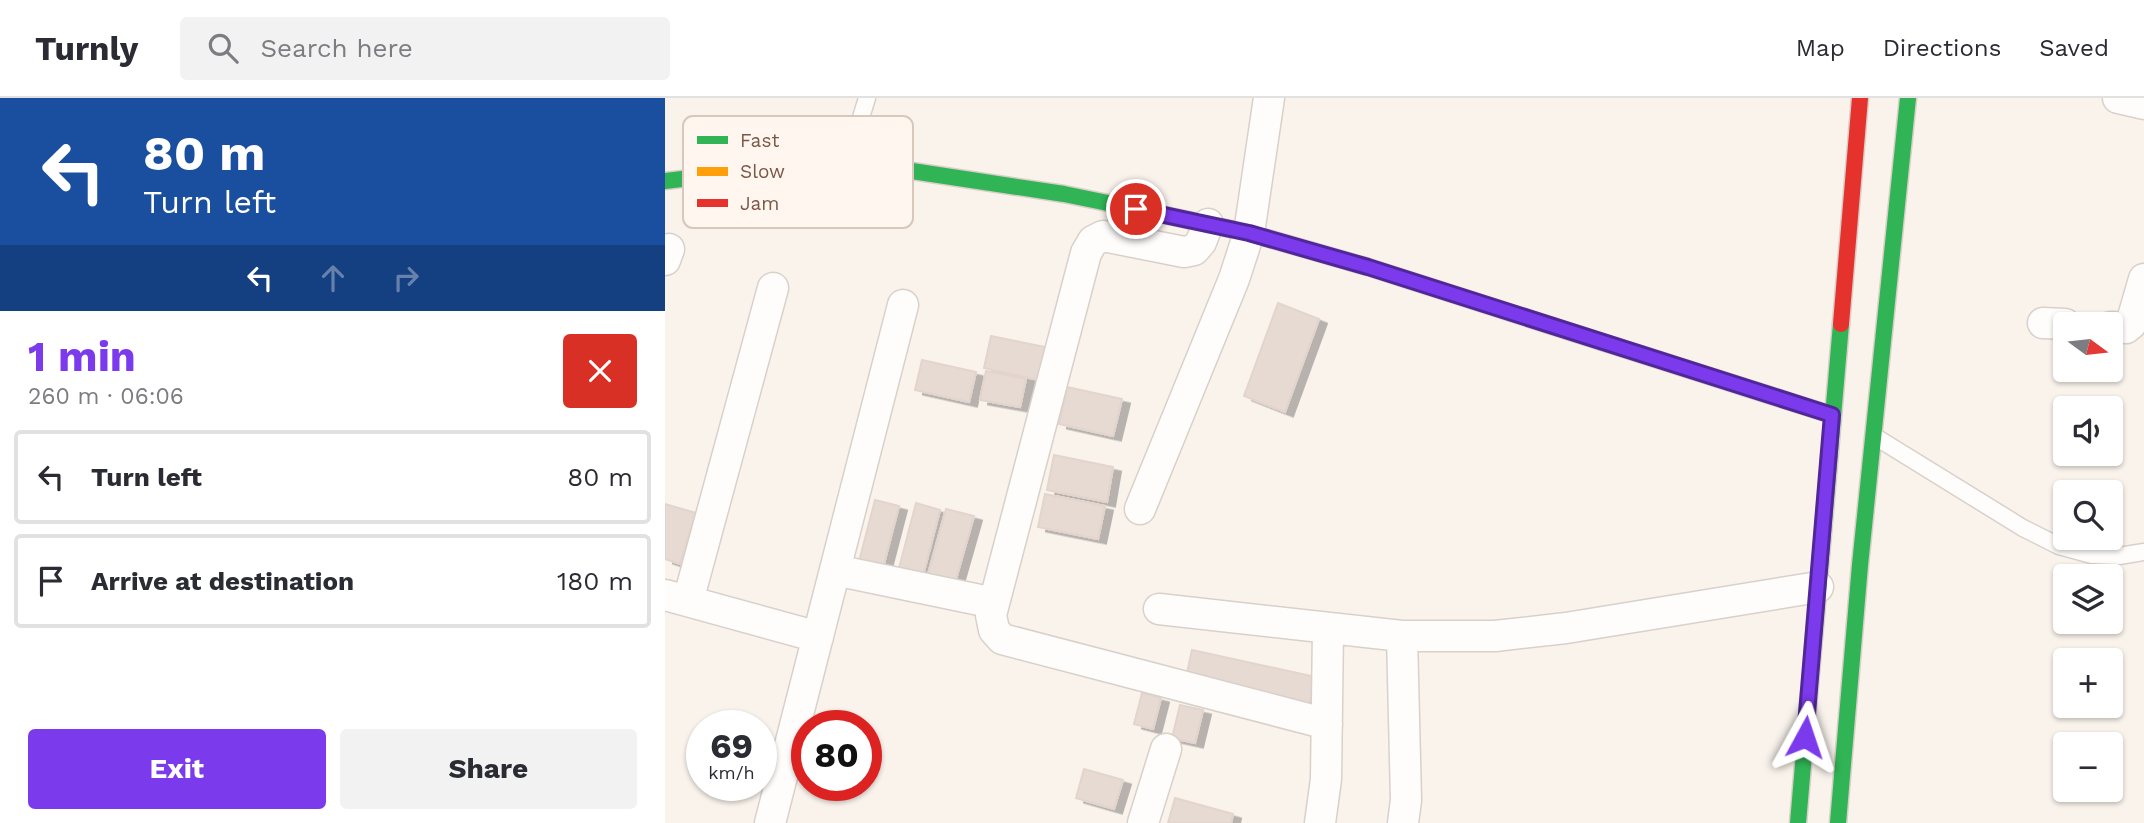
<!DOCTYPE html>
<html lang="en">
<head>
<meta charset="utf-8">
<style>
	:root { --surface:#fff; --page:#f2f2f3; --text:#2b2b33; --muted:#7c7c81; --line:#e1e1e2; --accent:#7c3aed }
	body { margin:0; font-family:"Work Sans",sans-serif; background:var(--page); color:var(--text); height:100vh; display:flex; flex-direction:column; font-size:26px; white-space:nowrap }
	* { box-sizing:border-box; margin:0 }
	p { font-size:23px; color:var(--muted) }
	.icon { flex:none; width:38px; height:38px; fill:none; stroke:currentColor; stroke-width:2; stroke-linecap:round; stroke-linejoin:round }
	.map { position:relative; flex:1; overflow:hidden }
	.drawer { display:flex; flex-direction:column; background:var(--surface); width:665px }
	.drawer>* { flex:none }
	.hud { background:#1a4fa0; color:#fff; overflow:hidden }
	.needle { width:46px; rotate:105deg }
	.fabs { position:absolute; left:1388px; top:214px; display:grid; gap:14px }
	.fabs a { display:grid; place-items:center; width:70px; height:70px; border-radius:7px; background:var(--surface); box-shadow:0 2px 5px #0004; font-size:35px }
	.speed { position:absolute; left:21px; top:612px; display:flex; gap:14px; font-size:35px; font-weight:700; text-align:center }
	.speed>* { display:grid; place-content:center; width:91px; height:91px; border-radius:50%; background:var(--surface); box-shadow:0 2px 5px #0004; line-height:1 }
	.speed small { font-size:18px; font-weight:400 }
	.speed .limit { border:10px solid #d22; background:#fff; color:#111 }
	.pin { position:absolute; display:grid; place-items:center; width:60px; height:60px; color:#fff; margin:-30px; border:4px solid #fff; border-radius:50%; box-shadow:0 2px 7px #0007 }
	.me { position:absolute; width:77px; margin:-38px; rotate:5deg; stroke-linejoin:round; filter:drop-shadow(0 0 5px #0008) }
	.turn { display:flex; align-items:center; gap:24px; height:147px; padding:0 28px; font-size:32px }
	.turn .icon { width:91px; height:91px; stroke-width:2.5 }
	.turn b { display:block; font-size:49px; line-height:60px }
	.lanes { display:flex; align-items:center; height:66px; padding:0 28px; background:#0003; justify-content:center; gap:35px; direction:ltr }
	.lanes .off { opacity:.35 }
	.round { display:grid; place-items:center; flex:none; width:74px; height:74px; border-radius:7px; background:var(--page) }
	.headline { display:flex; align-items:center; justify-content:space-between; height:119px; padding:0 28px }
	h1 { font-size:42px; font-weight:700; line-height:52px; color:var(--accent) }
	.action { display:flex; gap:14px; margin-top:auto; padding:14px 28px }
	.action a { flex:1; height:80px; border-radius:7px; background:var(--accent); color:#fff; font-size:28px; font-weight:700; line-height:80px; text-align:center }
	.action a+a { background:var(--page); color:var(--text) }
	ul { padding:0; list-style:none }
	li { display:flex; align-items:center; gap:21px; height:94px; margin:0 14px 10px; padding:0 14px; border:4px solid var(--line); border-radius:7px }
	li div { flex:1 }
	li b { display:block; font-size:26px }
	li em { font-style:normal }
	header { display:flex; align-items:center; gap:42px; box-sizing:border-box; height:98px; padding:0 35px; background:var(--surface); border-bottom:2px solid var(--line) }
	header strong { font-size:33px }
	nav { display:flex; gap:38px; margin-inline-start:auto; font-size:24px }
	.search { width:490px; height:63px; background:var(--page); display:flex; align-items:center; gap:18px; box-sizing:border-box; padding:0 24px; border-radius:7px; color:var(--muted); font-size:26px }
	main { display:flex; flex:1; min-height:0 }
	.map>svg:first-child { display:block }
	.building { fill:#e6dad3; stroke:#e3d5cd; stroke-width:2; filter:url(#shadow) }
	.lines { fill:none; stroke-linecap:round; stroke-linejoin:round }
	.lane-casing { stroke:#d9d0ca; stroke-width:19 }
	.street-casing { stroke:#d9d0ca; stroke-width:33 }
	.fast-casing { stroke:#d9cec8; stroke-width:19 }
	.slow-casing { stroke:#d9cec8; stroke-width:19 }
	.jam-casing { stroke:#d9cec8; stroke-width:19 }
	.lane { stroke:#fefdfc; stroke-width:16 }
	.street { stroke:#fefdfc; stroke-width:30 }
	.fast { stroke:#30b455; stroke-width:16 }
	.slow { stroke:#ff9f0a; stroke-width:16 }
	.jam { stroke:#e5322d; stroke-width:16 }
	.route-casing { stroke:#51269a; stroke-width:18 }
	.route { stroke:#7c3aed; stroke-width:12 }
	.key { fill:#fff7ef; stroke:#d8c7bd; stroke-width:2 }
	.key-label { font-size:19px; fill:#7c5647 }
</style>
</head>
<body>
<header>
<strong>Turnly</strong>
<div class="search"><svg class="icon" aria-label="search" viewBox="0 0 24 24"><circle cx="10" cy="10" r="6"/><path d="M15 15l6 6"/></svg>Search here</div>
<nav><a>Map</a><a>Directions</a><a>Saved</a></nav>
</header>
<main>
<section class="drawer">
<div class="hud">
<div class="turn"><svg class="icon" aria-label="left" viewBox="0 0 24 24"><path d="M17 20v-9H6M10 6l-5 5 5 5"/></svg><div><b>80 m</b>Turn left</div></div>
<div class="lanes"><svg class="icon" aria-label="left" viewBox="0 0 24 24"><path d="M17 20v-9H6M10 6l-5 5 5 5"/></svg><svg class="icon off" aria-label="ahead" viewBox="0 0 24 24"><path d="M12 20V5M6 11l6-6 6 6"/></svg><svg class="icon off" aria-label="right" viewBox="0 0 24 24"><path d="M7 20v-9h11M14 6l5 5-5 5"/></svg></div>
</div>
<div class="headline"><div><h1>1 min</h1><p>260 m · 06:06</p></div><a class="round" style="background:#d93025;color:#fff"><svg class="icon" aria-label="close" viewBox="0 0 24 24"><path d="M6 6l12 12M18 6L6 18"/></svg></a></div>
<ul>
<li><svg class="icon" aria-label="left" viewBox="0 0 24 24"><path d="M17 20v-9H6M10 6l-5 5 5 5"/></svg><div><b>Turn left</b></div><em>80 m</em></li>
<li><svg class="icon" aria-label="arrive" viewBox="0 0 24 24"><path d="M6 21V4h12l-3 4 3 4H6"/></svg><div><b>Arrive at destination</b></div><em>180 m</em></li>
</ul>
<div class="action"><a>Exit</a><a>Share</a></div>
</section>
<div class="map">
<svg width="1479" height="725" viewBox="0 0 1479 725">
	<defs>
		<filter id="shadow"><feDropShadow dx="8" dy="4.5" stdDeviation="0" flood-color="#0004"/></filter>
	</defs>
	<rect width="100%" height="100%" fill="#f9f3ec"/>
	<path class="building" d="M613,205L654,221L620,314L579,298Z
		M326,238L385,250L378,283L319,270Z
		M257,262L311,274L304,304L250,292Z
		M321,273L361,281L355,309L315,302Z
		M402,289L457,301L448,338L394,326Z
		M389,357L448,369L442,404L382,392Z
		M380,396L440,408L433,441L373,429Z
		M210,402L234,408L215,481L191,475Z
		M251,405L275,412L256,485L232,478Z
		M0,406L31,415L15,466L0,461Z
		M281,411L309,418L289,488L262,480Z
		M527,552L651,579L643,611L520,584Z
		M477,595L496,600L488,631L469,626Z
		M515,607L538,612L530,645L507,640Z
		M419,671L458,682L449,711L411,700Z
		M510,700L568,716L566,725H503Z"/>
	<g class="lines">
		<g class="lane-casing">
			<path id="lane" d="M180,72L202,0
				M1209,338L1358,430L1394,448L1427,457L1454,458L1479,454"/>
		</g>
		<g class="street-casing">
			<path id="street" d="M1453,0L1479,6
				M543,126L536,144L529,152L519,154L438,138L428,143L421,155L326,517L329,532L337,541L662,626
				M0,162L4,151
				M1378,225L1400,226
				M1446,229L1461,230L1466,226L1479,181
				M475,411L569,181L584,135L604,0
				M170,472L329,505
				M0,497L153,539
				M23,503L108,190
				M494,511L737,538H830L901,530L1153,489
				M737,538L741,702L738,725
				M105,725L238,207
				M478,725L501,651
				M655,725L661,681L663,531"/>
		</g>
		<g class="fast-casing">
			<path id="fast" d="M0,83L66,75L247,73L399,96L472,111
				M934,243L1167,317
				M1133,725L1176,226
				M1173,725L1195,467L1243,0"/>
		</g>
		<g class="slow-casing">
			<path id="slow" d="M472,111L584,135L703,169L934,243"/>
		</g>
		<g class="jam-casing">
			<path id="jam" d="M1176,226L1195,0"/>
		</g>
		<use href="#lane" class="lane"/>
		<use href="#street" class="street"/>
		<use href="#fast" class="fast"/>
		<use href="#slow" class="slow"/>
		<use href="#jam" class="jam"/>
	</g>
	<g class="lines">
		<g class="route-casing">
			<path id="route" d="M471,111L584,135L703,169L1167,317L1140,639"/>
		</g>
		<use href="#route" class="route"/>
	</g>
	<rect x="18" y="18" width="230" height="112" rx="10" class="key"/>
	<rect x="32" y="38" width="31" height="8" fill="#30b455"/>
	<rect x="32" y="69" width="31" height="9" fill="#ff9f0a"/>
	<rect x="32" y="101" width="31" height="8" fill="#e5322d"/>
	<g class="key-label">
		<text x="75" y="49">Fast</text>
		<text x="75" y="80">Slow</text>
		<text x="75" y="112">Jam</text>
	</g>
</svg>
<div class="fabs">
<a><svg class="needle" viewBox="-14 -14 28 28"><path d="M0-13l5 13h-10z" fill="#e53935"/><path d="M0 13l5-13h-10z" fill="#7c7c81"/></svg></a>
<a><svg class="icon" aria-label="sound" viewBox="0 0 24 24"><path d="M4 9h4l5-4v14l-5-4H4zM17 9q2 3 0 6"/></svg></a>
<a><svg class="icon" aria-label="search" viewBox="0 0 24 24"><circle cx="10" cy="10" r="6"/><path d="M15 15l6 6"/></svg></a>
<a><svg class="icon" aria-label="layers" viewBox="0 0 24 24"><path d="M12 4l9 5-9 5-9-5zM3 14l9 5 9-5"/></svg></a>
<a>+</a>
<a>−</a>
</div>
<div class="speed"><div>69<small>km/h</small></div><div class="limit">80</div></div>
<div class="pin" style="left:471px;top:111px;background:#d93025"><svg class="icon" aria-label="arrive" viewBox="0 0 24 24"><path d="M6 21V4h12l-3 4 3 4H6"/></svg></div>
<svg class="me" style="left:1140px;top:639px" viewBox="-20 -20 40 40"><path d="M0-17L14 15 0 8-14 15z" fill="#7c3aed" stroke="#fff" stroke-width="4"/></svg>
</div>
</main>
</body>
</html>
